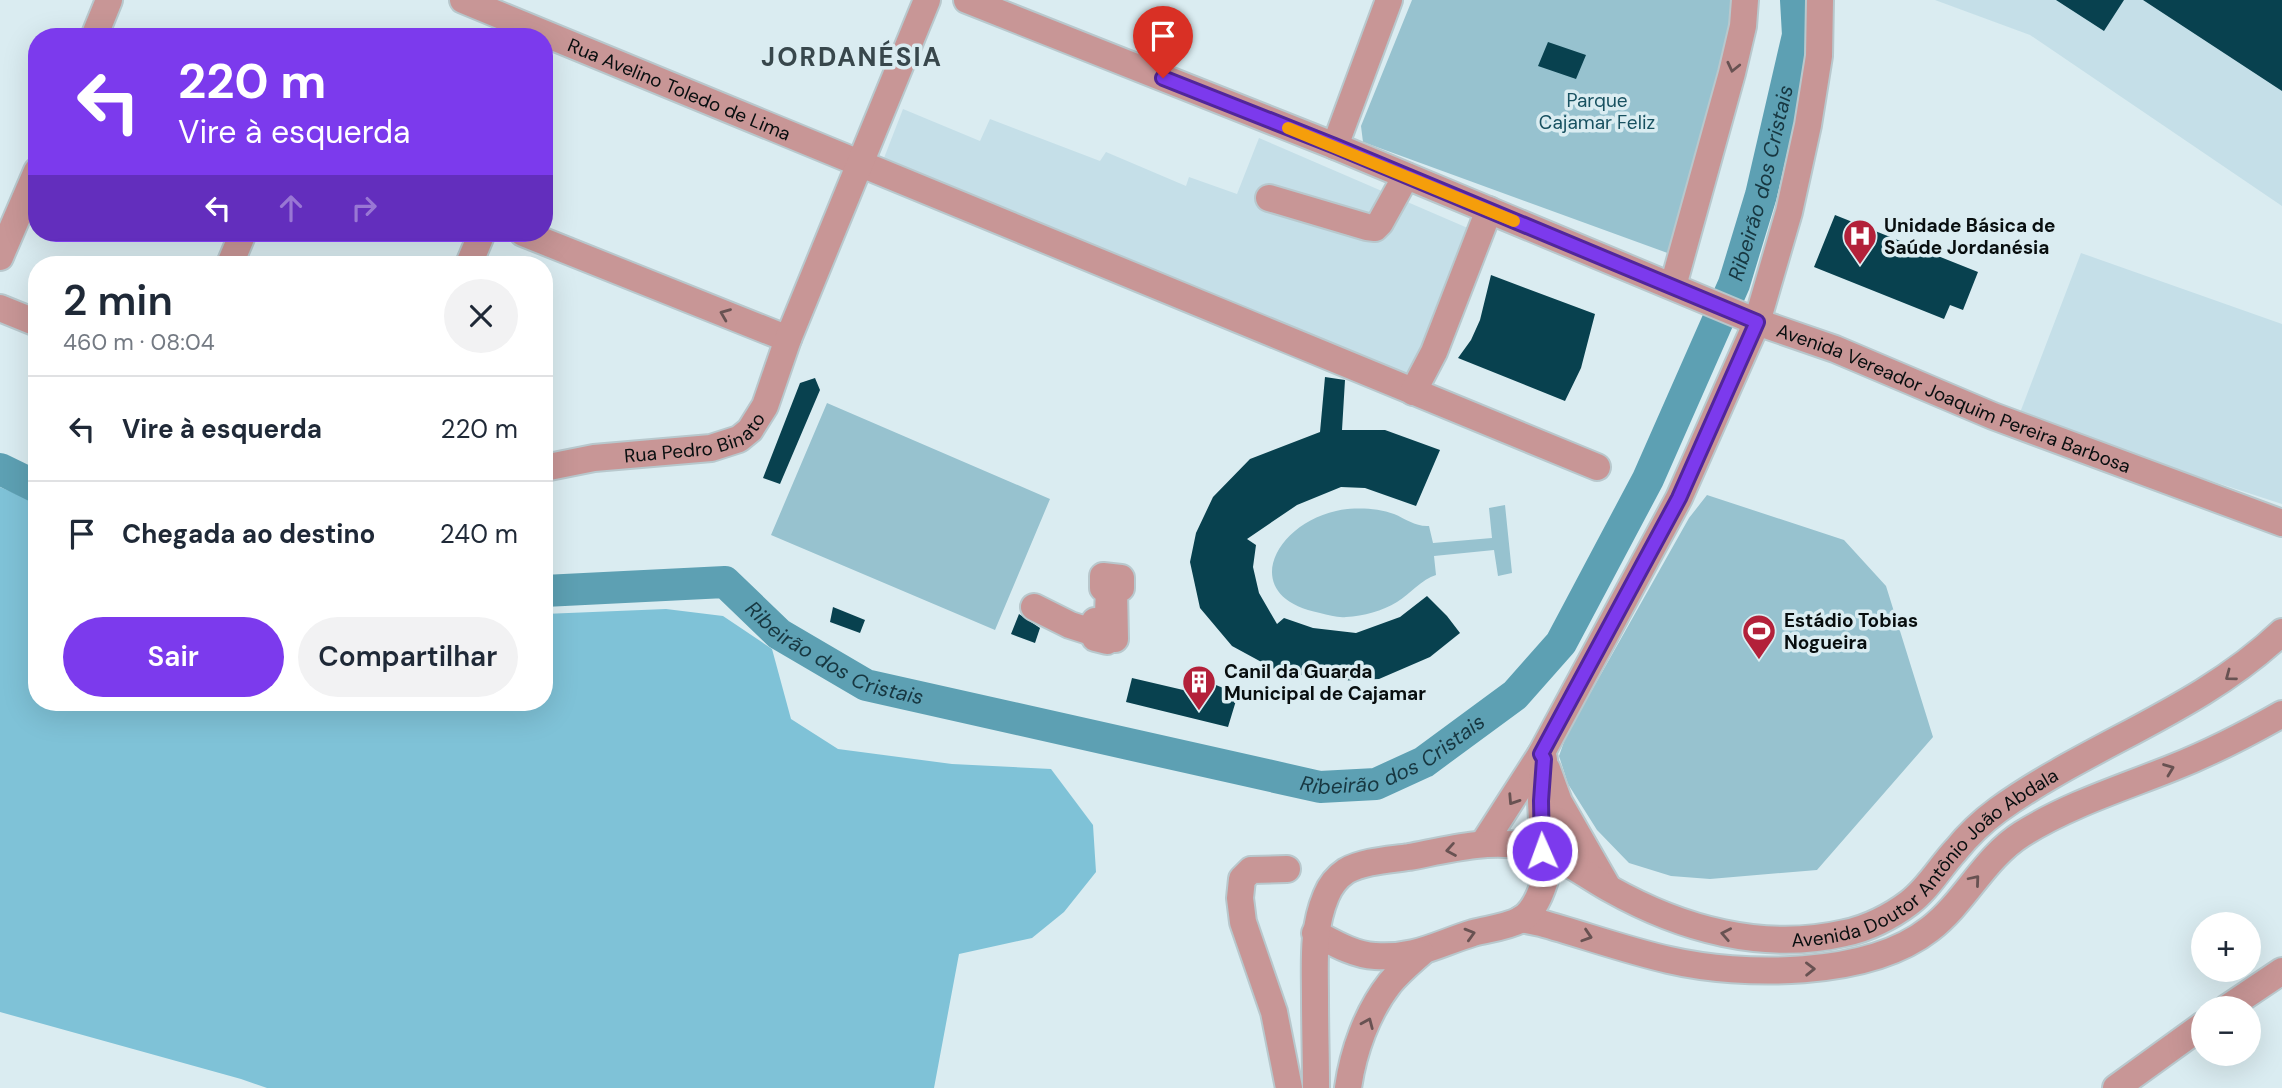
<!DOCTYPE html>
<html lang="pt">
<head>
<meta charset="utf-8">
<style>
	:root { --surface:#fff; --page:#f2f2f3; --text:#1f2937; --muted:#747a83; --line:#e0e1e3; --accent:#7c3aed }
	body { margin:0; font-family:"DM Sans",sans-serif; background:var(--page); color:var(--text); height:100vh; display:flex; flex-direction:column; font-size:26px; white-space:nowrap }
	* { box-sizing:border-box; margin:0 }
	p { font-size:23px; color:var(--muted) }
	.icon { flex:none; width:38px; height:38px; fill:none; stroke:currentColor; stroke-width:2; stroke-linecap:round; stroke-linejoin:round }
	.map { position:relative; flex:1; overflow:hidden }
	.sheet { position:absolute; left:28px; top:256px; width:525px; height:455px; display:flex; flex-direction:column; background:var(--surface); border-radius:28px; box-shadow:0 7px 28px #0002 }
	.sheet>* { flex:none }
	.guide { position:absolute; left:28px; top:28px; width:525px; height:214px; border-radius:28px; box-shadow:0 7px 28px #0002; background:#7c3aed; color:#fff; overflow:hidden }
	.controls { position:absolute; left:2191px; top:912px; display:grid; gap:14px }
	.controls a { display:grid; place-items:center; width:70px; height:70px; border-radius:50%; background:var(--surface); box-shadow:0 7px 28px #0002; font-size:35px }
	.pin { position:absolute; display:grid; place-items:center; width:60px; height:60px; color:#fff; margin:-72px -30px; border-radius:50% 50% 50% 0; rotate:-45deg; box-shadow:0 0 7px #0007 }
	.pin .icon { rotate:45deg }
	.me { position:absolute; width:77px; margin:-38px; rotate:358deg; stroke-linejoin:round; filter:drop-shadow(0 0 5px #0008) }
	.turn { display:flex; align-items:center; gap:24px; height:147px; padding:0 35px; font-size:32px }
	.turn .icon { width:91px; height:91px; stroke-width:2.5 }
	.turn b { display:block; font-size:49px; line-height:60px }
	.lanes { display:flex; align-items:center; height:66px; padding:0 35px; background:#0003; justify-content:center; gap:35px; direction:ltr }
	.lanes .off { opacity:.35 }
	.round { display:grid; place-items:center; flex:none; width:74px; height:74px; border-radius:37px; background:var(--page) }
	.summary { display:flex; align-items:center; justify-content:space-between; height:119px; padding:0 35px }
	h1 { font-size:42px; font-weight:600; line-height:52px }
	.primary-button { display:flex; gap:14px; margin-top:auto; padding:14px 35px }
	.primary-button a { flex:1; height:80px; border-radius:42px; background:var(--accent); color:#fff; font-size:28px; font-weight:600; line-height:80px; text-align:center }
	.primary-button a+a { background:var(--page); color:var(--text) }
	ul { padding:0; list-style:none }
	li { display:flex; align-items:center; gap:21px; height:105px; padding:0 35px; border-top:2px solid var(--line) }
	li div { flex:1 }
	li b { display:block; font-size:26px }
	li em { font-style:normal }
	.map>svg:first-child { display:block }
	.built { fill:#c5dfe8 }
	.green { fill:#97c2cf }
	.forest { fill:#7fc2d7 }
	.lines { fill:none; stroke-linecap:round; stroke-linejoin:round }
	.river { stroke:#5da0b3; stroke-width:32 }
	.building { fill:#08414f }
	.minor-casing { stroke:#b8c8cd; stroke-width:30 }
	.minor { stroke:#c89696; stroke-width:26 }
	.oneway { stroke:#685252 }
	.route-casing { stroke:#51269a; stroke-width:18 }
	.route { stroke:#7c3aed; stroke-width:12 }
	.slow { stroke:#f59e0b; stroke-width:12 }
	.labels { text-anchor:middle; stroke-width:7; stroke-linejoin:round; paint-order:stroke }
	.street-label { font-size:19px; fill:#080e0f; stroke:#daecf1 }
	.park-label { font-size:19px; fill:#185160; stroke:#daecf1 }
	.poi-label { font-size:19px; font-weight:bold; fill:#080e0f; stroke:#daecf1; text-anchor:start }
	.water-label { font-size:21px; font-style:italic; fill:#173741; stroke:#daecf1 }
	.district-label { font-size:26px; font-weight:bold; letter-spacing:2px; fill:#38474c; stroke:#daecf1 }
</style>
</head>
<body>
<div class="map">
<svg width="2282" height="1088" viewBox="0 0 2282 1088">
	<rect width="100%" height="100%" fill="#daecf1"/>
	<path class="built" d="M1935,0H2282V206L2030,35Z
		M903,109L980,141L990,119L1100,161L1106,152L1186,186L1189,177L1237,194L1259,138L1470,229L1413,378L1081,242L884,158Z
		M2081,253L2282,324V504L2018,418Z"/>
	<path class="green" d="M1412,0H1731L1734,22L1673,255L1363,142L1361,126Z
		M827,403L1050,499L995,630L771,535Z
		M1707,495L1844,540L1886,586L1933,737L1817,870L1710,879L1671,876L1629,863L1597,830L1568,784L1559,756L1566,736L1689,518Z
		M1505,505L1512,573L1498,576L1494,550L1434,556L1436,575C1422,579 1410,594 1397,602C1382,611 1364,616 1346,617C1338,618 1329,615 1320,613C1238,597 1273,525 1336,511C1354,507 1377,508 1394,514C1406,519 1416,527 1429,526L1433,543L1492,538L1489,508Z"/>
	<path class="forest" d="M0,487L37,503V702H544V614L666,609L723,616L772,649L791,719L838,749L952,764L1051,769L1093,825L1096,872L1064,912L1032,938L959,954L934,1088H267L241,1079L0,1012Z"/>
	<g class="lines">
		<g class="river">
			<path d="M0,469L37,487"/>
			<path id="s1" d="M544,591L725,582L779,634L866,685L1320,787L1376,784L1424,762L1515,695L1561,643L1648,479L1734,284L1761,195L1798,35L1796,0"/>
		</g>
	</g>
	<path class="building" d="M2056,0H2124L2104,31Z
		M2143,0H2282V91Z
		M1548,42L1586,55L1576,79L1538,66Z
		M1835,215L1978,272L1963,310L1950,305L1944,319L1814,267Z
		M1491,275L1595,314L1581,368L1565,401L1458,358L1471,340L1480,320Z
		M1325,377L1345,380L1342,430H1385L1440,450L1416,506L1365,488L1341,487L1297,505L1247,539L1256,545L1253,567L1259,593L1277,624L1284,618L1313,628L1356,633L1400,617L1427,596L1447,616L1460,633L1430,657L1379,679L1333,681L1276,670L1232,646L1200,608L1190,562L1196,533L1213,497L1250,459L1320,432Z
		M815,378L820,390L780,484L763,478L800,383Z
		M833,607L865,620L860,633L830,622Z
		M1019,614L1040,628L1035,643L1011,634Z
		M1132,678L1209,696L1211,683L1238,694L1228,727L1126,702Z"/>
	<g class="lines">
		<g class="minor-casing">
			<g id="minor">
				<path id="s2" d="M463,0L1597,467"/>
				<path id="s3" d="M967,0L1335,146L1757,322L1835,349L1993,416L2282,523"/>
				<path d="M94,37L109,0"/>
				<path d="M1335,146L1389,0"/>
				<path d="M1269,198L1367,227L1375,228L1380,223L1406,176"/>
				<path d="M523,233L788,339"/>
				<path d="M0,257L37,171"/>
				<path d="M230,264L243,233"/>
				<path d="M469,264L482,233"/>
				<path d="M1673,286L1732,73L1743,26L1745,0"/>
				<path d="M0,308L37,323"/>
				<path d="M1413,392L1434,352L1489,210"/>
				<path id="s4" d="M544,468L594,458L711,448L739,439L750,430L765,406L788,339L927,0"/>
				<path d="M1034,607L1070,625L1095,633"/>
				<path d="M1095,621V638L1107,641L1109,588H1103V576L1121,578V588L1114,589L1115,639"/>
				<path d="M1547,769L1559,802L1606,884"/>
				<path d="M1483,844L1541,754L1679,498L1757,322L1789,212L1808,125L1819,56L1820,0"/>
				<path d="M1287,869L1251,870L1242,879L1240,898L1243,922L1274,1012L1289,1088"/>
				<path d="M1521,919L1541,923C1584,935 1625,950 1669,960C1742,977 1868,978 1930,929C1965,902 1984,858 2022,834C2068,805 2122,788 2172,768C2210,753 2247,734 2282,714"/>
				<path d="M1315,933C1334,943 1354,955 1375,956C1415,959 1437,944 1473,933C1488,929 1507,927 1520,920C1533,913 1541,893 1545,880L1541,801L1544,759L1541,754"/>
				<path d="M2227,1008L2282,971"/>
				<path id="s5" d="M1316,1088C1316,1058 1315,1028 1315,998C1315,963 1312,929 1326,896C1330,886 1337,877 1346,871C1364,861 1388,860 1409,857C1446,850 1486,839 1524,846C1555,851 1583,874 1610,889C1681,929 1763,952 1845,933C1867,929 1892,916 1909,903C1928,889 1940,867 1956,850C1968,835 1983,821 1998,810C2090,744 2199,711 2282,632"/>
				<path d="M1348,1088C1353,1052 1367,1012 1390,983C1399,972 1411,962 1421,953"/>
				<path d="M2116,1088L2203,1025"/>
			</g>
		</g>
		<use href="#minor" class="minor"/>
	</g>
	<defs><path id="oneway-chevron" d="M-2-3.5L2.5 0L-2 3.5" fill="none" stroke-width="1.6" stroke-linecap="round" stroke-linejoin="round" transform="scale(1.75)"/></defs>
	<g class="oneway">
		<use href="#oneway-chevron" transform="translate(1733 67) rotate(103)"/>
		<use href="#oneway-chevron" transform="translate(725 314) rotate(-158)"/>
		<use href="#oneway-chevron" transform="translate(2230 676) rotate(143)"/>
		<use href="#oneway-chevron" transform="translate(2169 769) rotate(-21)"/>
		<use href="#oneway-chevron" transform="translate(1513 800) rotate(123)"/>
		<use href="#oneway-chevron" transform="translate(1451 850) rotate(170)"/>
		<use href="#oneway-chevron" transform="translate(1975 880) rotate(-50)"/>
		<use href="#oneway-chevron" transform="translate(1470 934) rotate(-16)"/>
		<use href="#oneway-chevron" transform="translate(1726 934) rotate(-169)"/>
		<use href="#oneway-chevron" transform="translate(1587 936) rotate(18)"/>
		<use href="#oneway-chevron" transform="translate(1810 969) rotate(-1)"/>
		<use href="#oneway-chevron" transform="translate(1368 1023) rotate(-67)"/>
	</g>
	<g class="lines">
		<g class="route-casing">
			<path id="route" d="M1163,78L1335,146L1757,322L1679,498L1541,754L1544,759L1541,801L1542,851"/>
		</g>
		<use href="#route" class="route"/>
		<path class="slow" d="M1288,128L1514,221"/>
	</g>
	<defs>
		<g id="hospital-pin" transform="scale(1.75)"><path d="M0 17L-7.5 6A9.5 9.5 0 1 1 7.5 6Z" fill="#b3213a" stroke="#daecf1"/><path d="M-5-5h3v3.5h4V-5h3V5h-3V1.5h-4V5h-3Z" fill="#fff"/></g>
		<g id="stadium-pin" transform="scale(1.75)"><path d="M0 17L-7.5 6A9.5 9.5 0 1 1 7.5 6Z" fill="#b3213a" stroke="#daecf1"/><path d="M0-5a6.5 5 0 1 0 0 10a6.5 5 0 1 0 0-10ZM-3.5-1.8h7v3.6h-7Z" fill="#fff"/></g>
		<g id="building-pin" transform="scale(1.75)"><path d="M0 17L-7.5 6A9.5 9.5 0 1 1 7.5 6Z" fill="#b3213a" stroke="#daecf1"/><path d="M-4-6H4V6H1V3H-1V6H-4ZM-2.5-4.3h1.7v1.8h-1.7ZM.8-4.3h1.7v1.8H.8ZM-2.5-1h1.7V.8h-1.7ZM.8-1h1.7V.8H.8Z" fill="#fff"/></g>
	</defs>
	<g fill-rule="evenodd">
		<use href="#hospital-pin" x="1860" y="236"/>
		<use href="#stadium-pin" x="1759" y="631"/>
		<use href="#building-pin" x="1199" y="682"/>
	</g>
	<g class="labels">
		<g class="street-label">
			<text dy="7" stroke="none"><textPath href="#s2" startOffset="234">Rua Avelino Toledo de Lima</textPath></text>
			<text dy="7" stroke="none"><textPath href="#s3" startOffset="1064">Avenida Vereador Joaquim Pereira Barbosa</textPath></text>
			<text dy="7" stroke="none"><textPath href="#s4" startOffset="156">Rua Pedro Binato</textPath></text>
			<text dy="7" stroke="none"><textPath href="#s5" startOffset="856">Avenida Doutor Antônio João Abdala</textPath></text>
		</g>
		<g class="park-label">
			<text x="1597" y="107">Parque<tspan x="1597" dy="22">Cajamar Feliz</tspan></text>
		</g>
		<g class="poi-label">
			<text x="1884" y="232">Unidade Básica de<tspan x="1884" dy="22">Saúde Jordanésia</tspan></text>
			<text x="1784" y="627">Estádio Tobias<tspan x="1784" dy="22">Nogueira</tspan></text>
			<text x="1224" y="678">Canil da Guarda<tspan x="1224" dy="22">Municipal de Cajamar</tspan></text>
		</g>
		<g class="water-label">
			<text dy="7" stroke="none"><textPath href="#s1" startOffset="1617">Ribeirão dos Cristais</textPath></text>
			<text dy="7" stroke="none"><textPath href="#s1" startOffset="315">Ribeirão dos Cristais</textPath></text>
			<text dy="7" stroke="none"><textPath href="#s1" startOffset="903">Ribeirão dos Cristais</textPath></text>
		</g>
		<g class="district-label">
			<text x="852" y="66">JORDANÉSIA</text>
		</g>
	</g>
</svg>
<div class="controls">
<a>+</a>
<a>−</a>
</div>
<div class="pin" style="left:1163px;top:78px;background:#d93025"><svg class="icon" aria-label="arrive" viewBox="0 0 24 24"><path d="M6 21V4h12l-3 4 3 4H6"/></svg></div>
<svg class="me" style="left:1542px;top:851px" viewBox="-20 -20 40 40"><circle r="17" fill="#7c3aed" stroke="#fff" stroke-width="3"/><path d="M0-11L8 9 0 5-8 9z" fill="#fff"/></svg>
<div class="guide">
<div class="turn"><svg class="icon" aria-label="left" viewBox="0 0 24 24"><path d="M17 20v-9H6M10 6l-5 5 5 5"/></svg><div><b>220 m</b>Vire à esquerda</div></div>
<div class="lanes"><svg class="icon" aria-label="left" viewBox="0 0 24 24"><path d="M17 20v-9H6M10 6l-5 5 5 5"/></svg><svg class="icon off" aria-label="ahead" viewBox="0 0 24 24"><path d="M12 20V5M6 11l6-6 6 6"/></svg><svg class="icon off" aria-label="right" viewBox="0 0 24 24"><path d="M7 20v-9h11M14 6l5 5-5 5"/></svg></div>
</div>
<section class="sheet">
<div class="summary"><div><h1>2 min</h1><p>460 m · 08:04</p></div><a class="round"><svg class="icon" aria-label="close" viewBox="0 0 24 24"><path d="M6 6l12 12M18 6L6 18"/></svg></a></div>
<ul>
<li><svg class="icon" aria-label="left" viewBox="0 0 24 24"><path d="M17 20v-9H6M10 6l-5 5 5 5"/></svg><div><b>Vire à esquerda</b></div><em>220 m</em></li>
<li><svg class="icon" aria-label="arrive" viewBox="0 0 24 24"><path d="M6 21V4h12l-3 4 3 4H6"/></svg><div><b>Chegada ao destino</b></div><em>240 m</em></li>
</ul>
<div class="primary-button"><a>Sair</a><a>Compartilhar</a></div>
</section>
</div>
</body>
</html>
